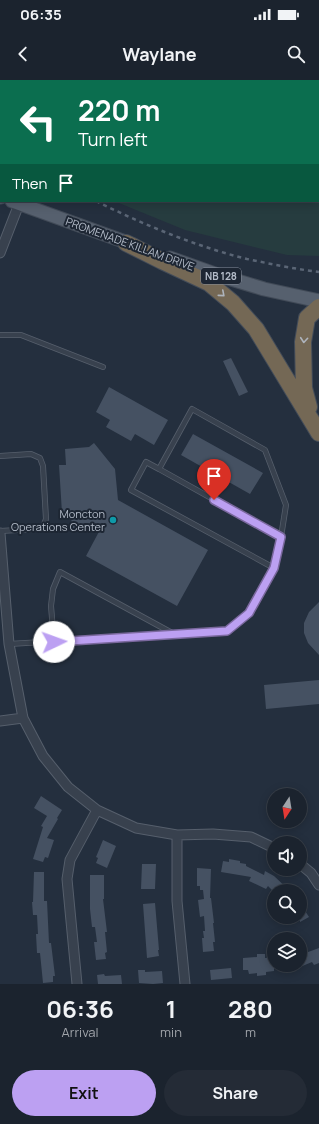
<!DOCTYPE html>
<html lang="en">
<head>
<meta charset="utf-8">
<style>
	:root { --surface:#1b232e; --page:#242b36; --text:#f1f3f6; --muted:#a0a4aa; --line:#39404a; --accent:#bca0f2 }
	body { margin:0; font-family:Manrope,sans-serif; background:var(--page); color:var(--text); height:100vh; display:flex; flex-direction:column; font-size:15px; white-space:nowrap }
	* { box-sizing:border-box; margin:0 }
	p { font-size:13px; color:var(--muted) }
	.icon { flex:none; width:22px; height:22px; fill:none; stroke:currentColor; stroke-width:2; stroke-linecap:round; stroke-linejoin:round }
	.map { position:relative; height:904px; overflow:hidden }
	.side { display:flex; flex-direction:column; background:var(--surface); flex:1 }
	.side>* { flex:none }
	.hud { position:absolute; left:0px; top:0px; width:319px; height:122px; box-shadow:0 2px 10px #0003,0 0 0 1px var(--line); background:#0b6e4f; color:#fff; overflow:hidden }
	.needle { width:26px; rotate:192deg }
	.tools { position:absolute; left:267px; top:708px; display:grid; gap:8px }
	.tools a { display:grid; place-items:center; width:40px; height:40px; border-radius:50%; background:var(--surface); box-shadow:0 2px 10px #0003,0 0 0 1px var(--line); font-size:20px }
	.pin { position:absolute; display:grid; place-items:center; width:34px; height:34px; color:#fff; margin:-41px -17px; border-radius:50% 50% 50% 0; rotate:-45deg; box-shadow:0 0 4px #0007 }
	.pin .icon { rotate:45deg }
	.me { position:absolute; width:44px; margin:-22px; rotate:87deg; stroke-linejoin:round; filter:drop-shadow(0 0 3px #0008) }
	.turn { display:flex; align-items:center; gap:14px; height:84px; padding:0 12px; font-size:18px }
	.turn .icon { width:52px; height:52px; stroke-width:2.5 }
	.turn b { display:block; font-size:28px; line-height:34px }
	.then { display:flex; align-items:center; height:38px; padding:0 12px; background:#0003; gap:8px; font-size:15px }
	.eta { display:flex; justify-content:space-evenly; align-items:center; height:68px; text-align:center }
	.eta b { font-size:24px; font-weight:700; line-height:28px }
	.cta { display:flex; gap:8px; margin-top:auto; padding:8px 12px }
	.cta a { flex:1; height:46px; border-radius:24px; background:var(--accent); color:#111; font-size:16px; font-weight:700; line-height:46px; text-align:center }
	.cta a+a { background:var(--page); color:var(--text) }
	.status { display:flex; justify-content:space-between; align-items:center; height:28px; padding:0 20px; background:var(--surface); direction:ltr }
	.status svg { height:11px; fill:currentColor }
	header { display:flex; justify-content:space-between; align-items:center; height:52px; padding:0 12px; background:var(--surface); font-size:18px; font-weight:700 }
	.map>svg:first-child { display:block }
	.green { fill:#263c3f }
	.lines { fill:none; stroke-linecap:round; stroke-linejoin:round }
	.stream { stroke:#394c67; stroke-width:2.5 }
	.building { fill:#455162 }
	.service-casing { stroke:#565f6c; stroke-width:6 }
	.minor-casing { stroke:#565f6c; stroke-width:11 }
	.primary-casing { stroke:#414a57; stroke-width:15 }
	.motorway-casing { stroke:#434c59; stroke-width:18 }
	.service { stroke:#38414e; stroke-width:4.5 }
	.minor { stroke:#38414e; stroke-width:9 }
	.primary { stroke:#56606e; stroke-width:13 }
	.motorway { stroke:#746855; stroke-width:16 }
	.rail { stroke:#5a6575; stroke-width:2.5; stroke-dasharray:4 4; stroke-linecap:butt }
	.oneway { stroke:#aeb4bd }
	.route-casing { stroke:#7a689d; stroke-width:10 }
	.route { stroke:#bca0f2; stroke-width:7 }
	.culture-dot { fill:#0f9aa8; stroke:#1d2633; stroke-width:1.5 }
	.labels { text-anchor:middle; stroke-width:4; stroke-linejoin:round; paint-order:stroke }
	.shield { fill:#1d2633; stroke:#878f9c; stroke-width:1 }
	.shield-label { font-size:10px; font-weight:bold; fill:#b4bcc9 }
	.street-label { font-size:11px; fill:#b4bcc9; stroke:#1d2633 }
	.poi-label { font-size:11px; fill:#b4bcc9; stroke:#1d2633; text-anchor:end }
</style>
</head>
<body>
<div class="status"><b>06:35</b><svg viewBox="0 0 49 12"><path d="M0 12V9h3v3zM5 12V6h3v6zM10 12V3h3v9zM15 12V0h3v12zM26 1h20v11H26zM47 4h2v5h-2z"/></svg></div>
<header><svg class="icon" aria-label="back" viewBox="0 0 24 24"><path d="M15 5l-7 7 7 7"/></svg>Waylane<svg class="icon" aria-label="search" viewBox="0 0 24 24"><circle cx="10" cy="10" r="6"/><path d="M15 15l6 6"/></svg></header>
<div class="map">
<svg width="319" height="904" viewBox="0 0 319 904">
	<rect width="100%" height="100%" fill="#242f3e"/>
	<path class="green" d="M0,0H319V176L287,175L185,150L114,121H318V1H1V58L0,57Z"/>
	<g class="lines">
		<path class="stream" d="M231,1L232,0
			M318,39H319"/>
	</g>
	<path class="building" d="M231,278L248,312L239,316L223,281Z
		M109,307L168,340L154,365L135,354L131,361L106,347L110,340L96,332Z
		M193,354L263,393L250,414L181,375Z
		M94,363L115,389L118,420L208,470L177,526L86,476L102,446L72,448L71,433H62L59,385H66L65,369L89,367Z
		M319,522V575L308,563L304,553V543L309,532Z
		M319,600V624L266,629L264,605Z
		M41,716L62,730L57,738L58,739L47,758L54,760L48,778L45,777L43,782L33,779L43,747L41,746L47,736L34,728Z
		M103,760L116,766L107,788L96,783L98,778L96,777Z
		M229,779L240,781V783L246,784V786L264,795L265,791L274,796L290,811H273L268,806L266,809L249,801L251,797L221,792L223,781L229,782Z
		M142,784H156L155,809H141Z
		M197,788L211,789L210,818H211L214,843H213L215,862H213L214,871L203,872L202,858H204L203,851H205L204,836L200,837L198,820L204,819L203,810H200V806H197Z
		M34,792H44V821H47L49,863H51L55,896H53V902L43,903L40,873H37L36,854H38L37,835H33L32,822H33Z
		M90,795H104V819H103L107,852H105L107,872L105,873L106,879L96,880L94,862H97L95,847H92L90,829Z
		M155,823L159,870H158L159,876L147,878L143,824Z
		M300,823L309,837L300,842Z
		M319,868V883L314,885L312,882L300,887V875Z
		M257,874H265V878L274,877V891L266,892V895L257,896V893L249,894L248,890H243V878L257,877Z
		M231,888L232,898L211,900L210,890Z
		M138,890H145V892L162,891L163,903L153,904L139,903Z
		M104,894L105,896L121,895L122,904H98L97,895Z"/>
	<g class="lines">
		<g class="service-casing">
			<path id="service" d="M0,255H21L103,287
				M0,376L31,374L40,378L43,386L46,439L43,447L35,449L0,451
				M159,389L146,382L131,410L274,488
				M54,562L51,526L53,509L60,492L174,554
				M9,564L227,551L249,533L274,488L281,457L286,425L265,370L192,329L159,389L281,457"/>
		</g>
		<g class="minor-casing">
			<path id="minor" d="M0,173L19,124
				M0,453L9,564L23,638L43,676L68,707L97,730L136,748L177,755L213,754L251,757L274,768
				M0,641L23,638
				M177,755V821L185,904
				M300,784L311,793L319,805
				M77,904L67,799L70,780L97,730"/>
		</g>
		<g class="primary-casing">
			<path id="primary" d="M0,117H1
				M12,121L134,165
				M170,178L218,195L264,209L319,221"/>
		</g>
		<g class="motorway-casing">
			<path id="motorway" d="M126,163L162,181L209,203L233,223L256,249L319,353
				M309,327L304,308L303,262L307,238L319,227"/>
		</g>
		<use href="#service" class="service"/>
		<use href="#minor" class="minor"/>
		<use href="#primary" class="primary"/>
		<use href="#motorway" class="motorway"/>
		<path class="rail" d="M0,68L1,69
			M0,87H1
			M96,121C144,145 195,166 247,179C271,184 295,189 319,192"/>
	</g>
	<defs><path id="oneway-chevron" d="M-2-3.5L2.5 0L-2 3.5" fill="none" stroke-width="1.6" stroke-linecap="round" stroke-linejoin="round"/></defs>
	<g class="oneway">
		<use href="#oneway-chevron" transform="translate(222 214) rotate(41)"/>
		<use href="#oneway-chevron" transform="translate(304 260) rotate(95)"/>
	</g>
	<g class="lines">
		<g class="route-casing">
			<path id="route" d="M54,562L227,551L249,533L274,488L281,457L214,420"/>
		</g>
		<use href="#route" class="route"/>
	</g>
	<circle class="culture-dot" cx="113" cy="440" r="4"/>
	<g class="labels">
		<rect class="shield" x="201" y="188" width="40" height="16" rx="3"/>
		<g class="shield-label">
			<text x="221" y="200">NB 128</text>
		</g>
		<g class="street-label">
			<text transform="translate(130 164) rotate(20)" y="4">PROMENADE KILLAM DRIVE</text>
		</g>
		<g class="poi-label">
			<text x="105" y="438">Moncton<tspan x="105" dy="13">Operations Center</tspan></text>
		</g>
	</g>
</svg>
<div class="tools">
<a><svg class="needle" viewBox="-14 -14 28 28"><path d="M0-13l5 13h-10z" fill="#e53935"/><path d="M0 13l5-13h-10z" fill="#a0a4aa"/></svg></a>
<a><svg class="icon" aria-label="sound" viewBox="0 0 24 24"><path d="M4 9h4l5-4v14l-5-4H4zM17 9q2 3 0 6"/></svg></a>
<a><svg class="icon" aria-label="search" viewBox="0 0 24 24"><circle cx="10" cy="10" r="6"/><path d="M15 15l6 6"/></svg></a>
<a><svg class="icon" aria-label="layers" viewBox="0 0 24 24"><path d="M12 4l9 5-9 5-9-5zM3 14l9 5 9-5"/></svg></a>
</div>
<div class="pin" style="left:214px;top:420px;background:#d93025"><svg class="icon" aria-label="arrive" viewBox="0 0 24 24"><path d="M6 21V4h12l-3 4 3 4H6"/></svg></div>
<svg class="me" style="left:54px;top:562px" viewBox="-20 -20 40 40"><circle r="19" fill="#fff"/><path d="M0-13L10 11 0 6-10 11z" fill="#bca0f2"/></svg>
<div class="hud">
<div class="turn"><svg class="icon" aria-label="left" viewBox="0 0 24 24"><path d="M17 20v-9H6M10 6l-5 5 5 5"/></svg><div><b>220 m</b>Turn left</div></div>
<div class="then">Then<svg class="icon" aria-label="arrive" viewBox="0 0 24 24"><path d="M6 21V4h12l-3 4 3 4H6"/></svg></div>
</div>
</div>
<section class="side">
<div class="eta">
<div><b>06:36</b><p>Arrival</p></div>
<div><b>1</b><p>min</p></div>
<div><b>280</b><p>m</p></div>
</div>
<div class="cta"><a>Exit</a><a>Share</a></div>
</section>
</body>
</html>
